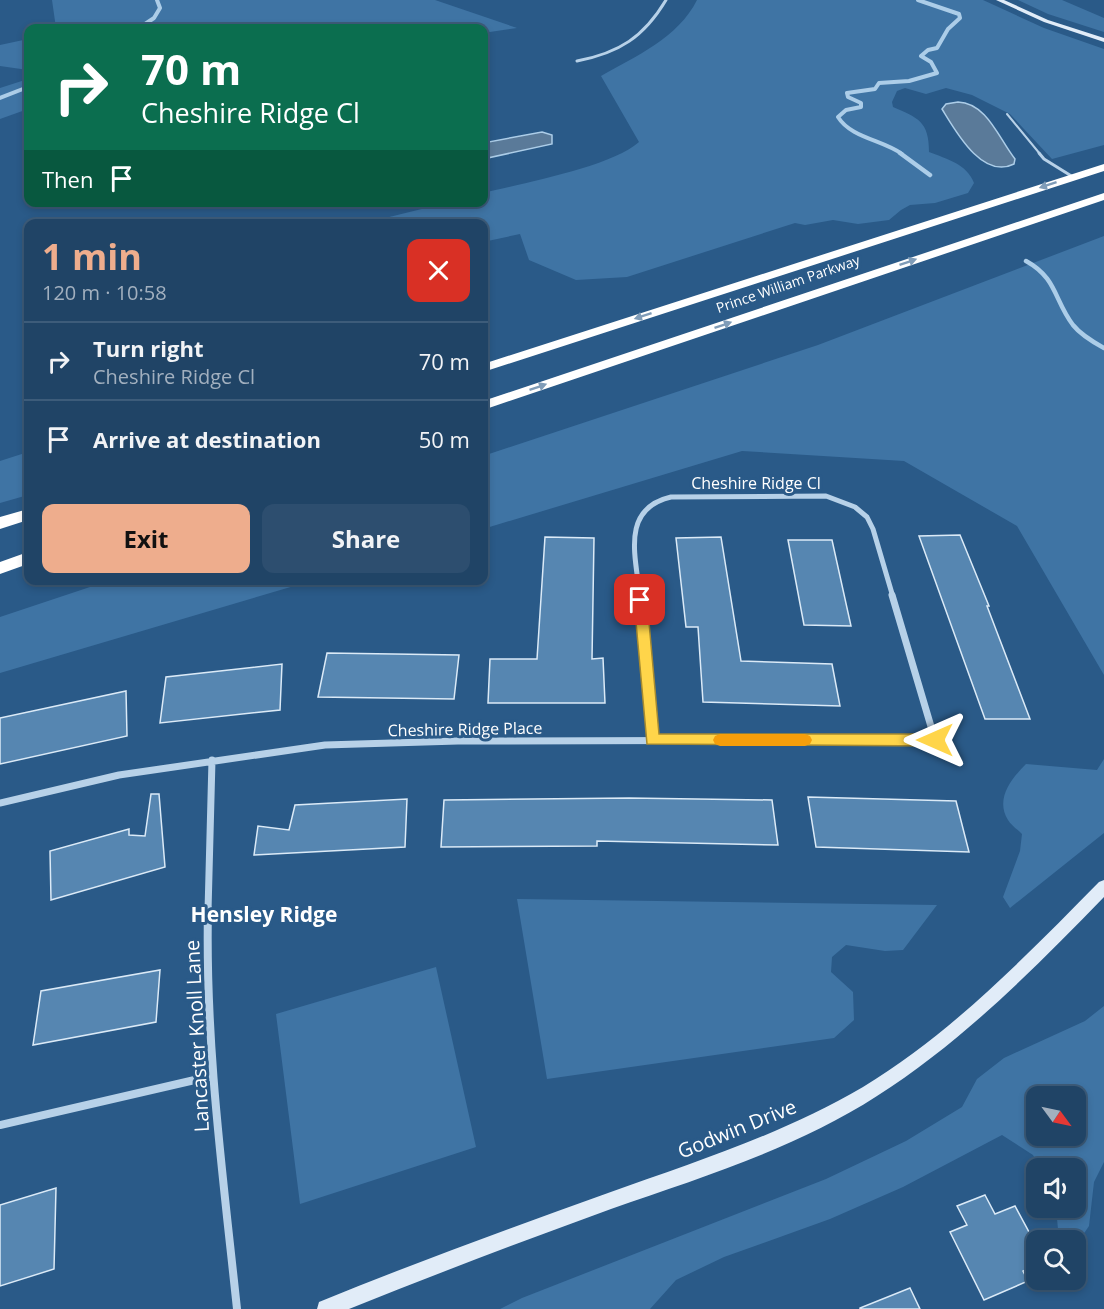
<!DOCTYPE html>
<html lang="en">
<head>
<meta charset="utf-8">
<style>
	:root { --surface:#204466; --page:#2d4e6f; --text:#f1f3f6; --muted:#a2b0bf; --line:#3d5c7a; --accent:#eead8d }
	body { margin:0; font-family:"Open Sans",sans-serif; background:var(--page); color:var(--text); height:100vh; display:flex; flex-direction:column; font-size:22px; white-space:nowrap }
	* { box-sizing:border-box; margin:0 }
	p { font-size:20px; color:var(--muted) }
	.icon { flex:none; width:33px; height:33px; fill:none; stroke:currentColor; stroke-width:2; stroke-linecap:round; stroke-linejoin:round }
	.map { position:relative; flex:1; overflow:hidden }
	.panel { position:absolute; left:24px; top:219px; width:464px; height:366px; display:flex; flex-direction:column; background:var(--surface); border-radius:12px; box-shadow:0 3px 9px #0003,0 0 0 2px var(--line) }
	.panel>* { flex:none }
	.hud { position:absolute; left:24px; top:24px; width:464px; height:183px; border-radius:12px; box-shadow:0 3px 9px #0003,0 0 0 2px var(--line); background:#0b6e4f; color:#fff; overflow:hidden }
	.needle { width:39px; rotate:123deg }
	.buttons { position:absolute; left:1026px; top:1086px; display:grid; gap:12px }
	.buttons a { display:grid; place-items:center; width:60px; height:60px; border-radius:12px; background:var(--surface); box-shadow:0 3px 9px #0003,0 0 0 2px var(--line); font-size:30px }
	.pin { position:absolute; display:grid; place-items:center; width:51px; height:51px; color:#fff; margin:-26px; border-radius:12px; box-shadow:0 3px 9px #0006 }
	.me { position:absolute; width:66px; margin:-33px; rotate:270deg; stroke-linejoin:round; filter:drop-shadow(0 0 4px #0008) }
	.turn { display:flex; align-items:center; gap:21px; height:126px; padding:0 18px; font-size:27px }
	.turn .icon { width:78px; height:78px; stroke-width:2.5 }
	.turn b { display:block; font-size:42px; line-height:51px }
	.then { display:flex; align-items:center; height:57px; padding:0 18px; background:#0003; gap:12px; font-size:22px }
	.round { display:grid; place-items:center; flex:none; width:63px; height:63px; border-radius:12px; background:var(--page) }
	.overview { display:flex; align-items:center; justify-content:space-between; height:102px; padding:0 18px }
	h1 { font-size:36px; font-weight:700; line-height:45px; color:var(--accent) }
	.cta { display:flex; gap:12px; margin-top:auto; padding:12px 18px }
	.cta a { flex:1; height:69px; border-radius:12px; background:var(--accent); color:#111; font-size:24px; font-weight:700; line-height:69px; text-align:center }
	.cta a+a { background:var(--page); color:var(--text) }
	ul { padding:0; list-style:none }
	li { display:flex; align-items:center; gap:18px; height:78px; padding:0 18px; border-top:2px solid var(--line) }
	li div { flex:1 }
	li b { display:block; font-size:22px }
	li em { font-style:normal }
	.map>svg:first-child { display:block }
	.green { fill:#3f74a4; fill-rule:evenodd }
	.water { fill:#5a7a99; stroke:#accde8; stroke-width:1.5 }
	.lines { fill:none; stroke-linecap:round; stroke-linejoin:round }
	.stream-far1 { stroke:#accde8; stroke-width:4 }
	.stream { stroke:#accde8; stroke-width:4.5 }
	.building { fill:#5686b1; stroke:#dbeaf7; stroke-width:1.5 }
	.lane-far1 { stroke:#b7d1e8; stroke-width:2 }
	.lane { stroke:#b7d1e8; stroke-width:3 }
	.street-far3 { stroke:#b7d1e8; stroke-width:3 }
	.street-far2 { stroke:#b7d1e8; stroke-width:5 }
	.street-far1 { stroke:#b7d1e8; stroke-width:7 }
	.street { stroke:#b7d1e8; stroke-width:8 }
	.secondary { fill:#e1ecf8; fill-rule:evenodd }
	.highway { fill:#fff; fill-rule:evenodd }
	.oneway { fill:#7f9cb8 }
	.route { fill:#ffd54a; stroke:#a68a30; stroke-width:1.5 }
	.slow { fill:#f59e0b }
	.labels { text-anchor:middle; stroke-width:6; stroke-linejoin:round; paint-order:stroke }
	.far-street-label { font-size:14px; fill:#fff; stroke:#2a5a88 }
	.street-label { font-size:16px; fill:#fff; stroke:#2a5a88 }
	.near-street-label { font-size:20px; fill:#fff; stroke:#2a5a88 }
	.near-neighbourhood-label { font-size:21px; font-weight:bold; fill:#fff; stroke:#2a5a88 }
</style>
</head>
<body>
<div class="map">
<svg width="1104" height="1309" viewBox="0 0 1104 1309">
	<rect width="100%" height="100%" fill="#2a5a88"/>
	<path class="green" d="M52,0H435L517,28L483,33V28H56Z
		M697,0H983L1044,28L1104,49V145L1052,159L1010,114L972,95L946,88L926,94L905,88L897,91L892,102L893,107C918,118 929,121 929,152C947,159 967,164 974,183L968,193L935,203L910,205L901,210L889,220L858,224L833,220L805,225L795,223L627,277L576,280L529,260L520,234L483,242V224L365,223L446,203L483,202V193C523,183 611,167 639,142L601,76C636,56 678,38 697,0Z
		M1018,0H1062L1104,18V32L1048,14Z
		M28,39V70L0,66V45Z
		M28,79V109L0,119V88Z
		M1104,236V675L1017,526L904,461L742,451L483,529V456L818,345Z
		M28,452V495L0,503V461Z
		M111,580H311V581L0,673V617Z
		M1104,759V833L1010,908L1003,897L1020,851L1022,834C1018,830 1011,825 1008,820C995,799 1011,779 1026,764L1097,770Z
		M517,899L937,905L903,950L885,951L846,945L832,957L831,972L853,992L854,1020L834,1038L547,1079Z
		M436,967L476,1147L300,1204L276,1014Z
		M1104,1006V1162L1094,1182L1089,1226L1076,1245V1240H1069L1058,1229L1056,1208H1076V1168H1040L1033,1155L1002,1135L903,1187L830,1219L724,1257L676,1280L650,1309H500L522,1298L826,1179L906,1141L962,1107L977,1079L1004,1058L1085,1021ZM1036,1096H1076V1136H1036Z"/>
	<path class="water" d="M958,102C987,103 999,139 1015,159L1014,164C982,180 955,130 942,109L946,104Z
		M542,132L552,135V144L483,159V143Z"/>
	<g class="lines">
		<path class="stream-far1" d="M139,28L154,18L160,8L157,0
			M0,98L28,87
			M902,154C883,140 851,138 838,117L846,110L861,107V103L848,97L847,93L875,89L879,83L909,81L937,73L931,62L921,56L928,50L937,48L948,29L960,18L959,14L918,0"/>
		<path class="stream" d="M900,153L930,175
			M1026,261C1057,278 1054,300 1073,325C1081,335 1093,342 1104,348"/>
	</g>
	<path class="building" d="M960,535L989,606H987L1030,719H985L919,536Z
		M545,537L594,538L592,659L603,658L605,703H488L490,659H537Z
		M721,537L741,661L832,664L840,706L703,702L698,627H686L676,538Z
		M788,540H832L851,626L804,625Z
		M327,653L459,655L454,699L318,697Z
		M282,664L280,710L160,723L166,677Z
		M126,691L127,736L0,764V718Z
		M151,794H159L165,867L51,900L50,851L129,829V835L145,836Z
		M808,797L956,801L969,852L816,847Z
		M629,798L772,800L778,845L597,841V846L441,847L444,800Z
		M407,799L405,847L254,855L258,826L289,830L295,805Z
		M160,970L156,1022L33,1045L41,991Z
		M56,1188L54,1269L0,1286V1205Z
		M985,1195L995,1214L1015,1206L1036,1245V1265L1023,1271L1028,1281L984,1300L950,1232L967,1225L957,1206Z
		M910,1288L920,1309H860V1308Z"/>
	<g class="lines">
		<path class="lane-far1" d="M1007,114L1040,154"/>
		<path class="lane" d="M1039,153L1044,159L1073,177"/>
		<path class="street-far3" d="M577,61C619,53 644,37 666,0"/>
		<path class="street-far2" d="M640,597C636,557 620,509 671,497L826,496L855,507L867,517L873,529L893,597"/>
		<path class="street-far1" d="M640,595L652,740
			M0,803L119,775L325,745L458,741L935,740L892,595
			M208,911L212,760"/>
		<path class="street" d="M208,909C205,1043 223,1176 237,1309
			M0,1125L212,1076"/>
		<path class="secondary" d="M996,0H1004L1048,20L1104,38V42L1044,22Z
			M1104,880V897C1034,969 962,1042 877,1096C795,1149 702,1177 611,1209C523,1241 436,1274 349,1309H317L319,1302C414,1263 511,1228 608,1193C695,1162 783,1134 863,1087C952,1033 1026,956 1099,882Z"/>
		<path class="highway" d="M1104,164V171L483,372V364Z
			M1104,193V200L483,410V401Z
			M28,509V520L0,529V517Z
			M28,552V564L0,574V562Z"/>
	</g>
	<defs><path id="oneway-solid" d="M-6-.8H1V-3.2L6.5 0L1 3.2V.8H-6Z" transform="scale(1.5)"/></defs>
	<g class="oneway">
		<use href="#oneway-solid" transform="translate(1048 185) rotate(162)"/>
		<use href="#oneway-solid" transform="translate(908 262) rotate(-19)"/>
		<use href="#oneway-solid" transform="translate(643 316) rotate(162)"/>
		<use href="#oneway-solid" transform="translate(723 325) rotate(-19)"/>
		<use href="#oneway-solid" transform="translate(538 387) rotate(-19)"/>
	</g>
	<path class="route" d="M640,595L647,600L659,734H935L940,736L942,740L940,745L935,746L647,744L634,600Z"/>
	<path class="slow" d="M720,734H805L810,736L812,740L810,744L805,746H720L715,744L713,740L715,736Z"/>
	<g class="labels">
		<g class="far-street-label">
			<text transform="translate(788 284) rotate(-19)" y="5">Prince William Parkway</text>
		</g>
		<g class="street-label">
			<text x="756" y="489">Cheshire Ridge Cl</text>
			<text transform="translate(465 729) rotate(-1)" y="6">Cheshire Ridge Place</text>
		</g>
		<g class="near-street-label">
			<text transform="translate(197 1036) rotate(-93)" y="7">Lancaster Knoll Lane</text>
			<text transform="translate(737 1129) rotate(-22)" y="7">Godwin Drive</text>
		</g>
		<g class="near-neighbourhood-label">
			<text x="264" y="922">Hensley Ridge</text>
		</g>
	</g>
</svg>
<div class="buttons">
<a><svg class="needle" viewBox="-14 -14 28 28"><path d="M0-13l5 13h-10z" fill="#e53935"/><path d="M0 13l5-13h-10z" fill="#a2b0bf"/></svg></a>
<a><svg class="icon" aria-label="sound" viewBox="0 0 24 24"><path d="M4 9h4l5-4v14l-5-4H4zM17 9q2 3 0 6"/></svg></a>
<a><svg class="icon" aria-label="search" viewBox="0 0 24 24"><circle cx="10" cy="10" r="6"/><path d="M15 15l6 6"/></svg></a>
</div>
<div class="pin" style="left:640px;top:600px;background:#d93025"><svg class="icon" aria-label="arrive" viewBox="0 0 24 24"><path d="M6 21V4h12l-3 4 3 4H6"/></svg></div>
<svg class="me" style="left:935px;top:740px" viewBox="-20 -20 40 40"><path d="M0-17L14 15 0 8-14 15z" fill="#ffd54a" stroke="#fff" stroke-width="4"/></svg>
<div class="hud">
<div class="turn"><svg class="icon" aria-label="right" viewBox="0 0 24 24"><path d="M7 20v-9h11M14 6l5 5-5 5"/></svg><div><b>70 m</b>Cheshire Ridge Cl</div></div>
<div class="then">Then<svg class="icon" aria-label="arrive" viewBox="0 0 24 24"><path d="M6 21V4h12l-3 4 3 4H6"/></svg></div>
</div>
<section class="panel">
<div class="overview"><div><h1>1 min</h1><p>120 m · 10:58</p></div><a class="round" style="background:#d93025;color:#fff"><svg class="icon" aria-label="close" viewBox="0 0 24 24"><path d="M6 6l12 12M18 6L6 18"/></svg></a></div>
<ul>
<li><svg class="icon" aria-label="right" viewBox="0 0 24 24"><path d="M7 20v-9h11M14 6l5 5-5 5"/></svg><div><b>Turn right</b><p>Cheshire Ridge Cl</p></div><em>70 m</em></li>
<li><svg class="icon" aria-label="arrive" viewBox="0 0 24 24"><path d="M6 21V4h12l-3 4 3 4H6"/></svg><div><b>Arrive at destination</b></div><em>50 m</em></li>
</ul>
<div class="cta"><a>Exit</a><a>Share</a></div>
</section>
</div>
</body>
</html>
